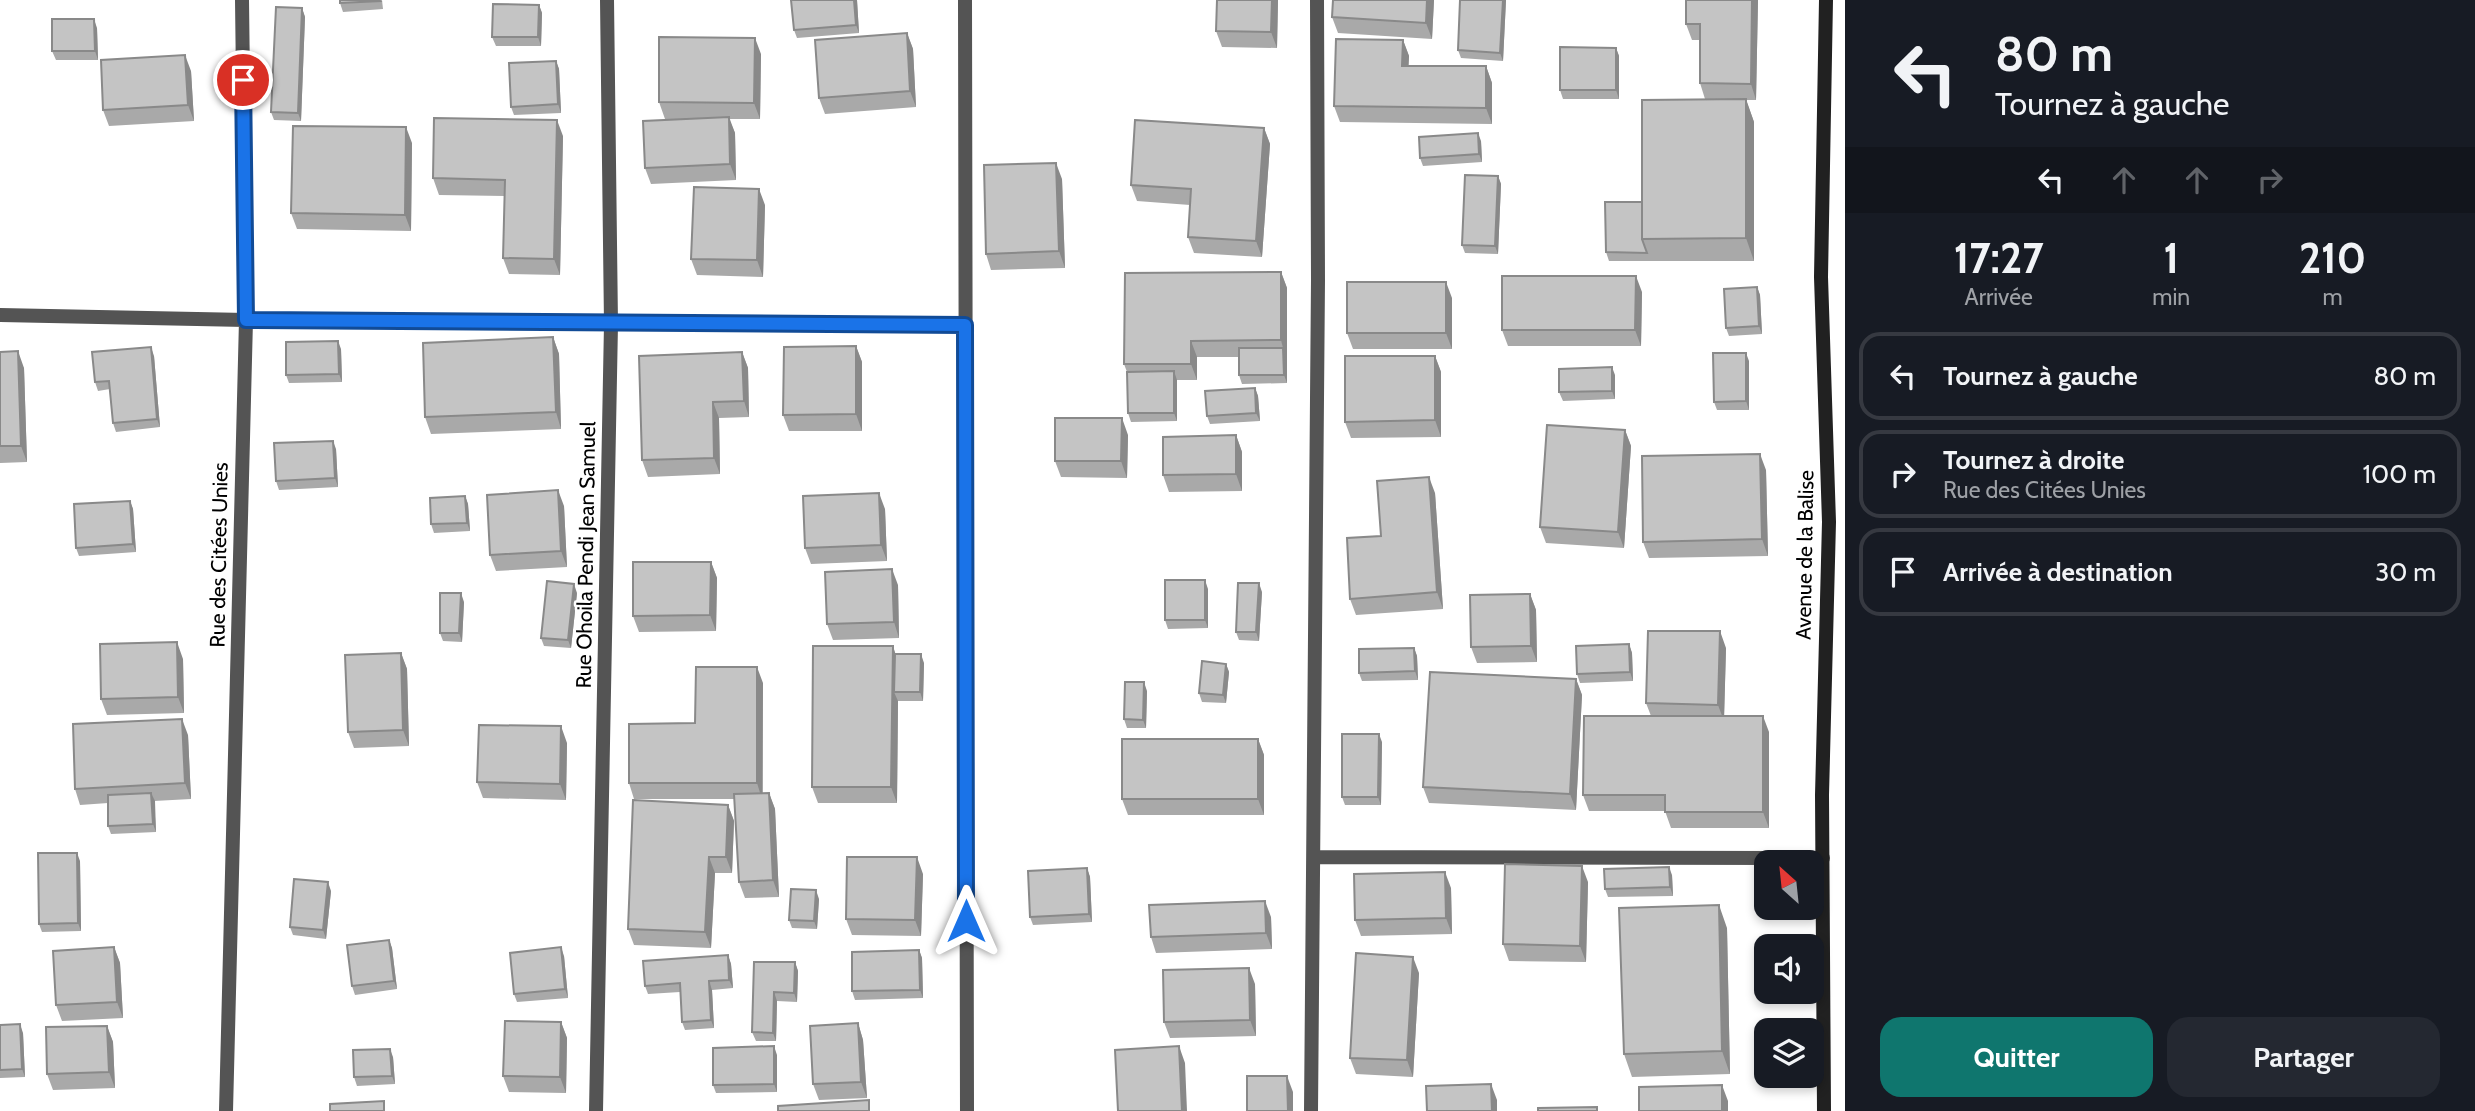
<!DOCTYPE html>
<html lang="fr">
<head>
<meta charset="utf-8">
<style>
	:root { --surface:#171b24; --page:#242831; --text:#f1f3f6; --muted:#9ea1a6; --line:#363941; --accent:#0f766e }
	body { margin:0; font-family:Cabin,sans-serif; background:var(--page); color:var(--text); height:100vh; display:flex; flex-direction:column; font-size:26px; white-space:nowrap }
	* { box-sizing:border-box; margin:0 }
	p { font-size:23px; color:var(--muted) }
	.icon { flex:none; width:38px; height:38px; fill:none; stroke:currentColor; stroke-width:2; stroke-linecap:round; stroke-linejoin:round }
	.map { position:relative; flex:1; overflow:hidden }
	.drawer { display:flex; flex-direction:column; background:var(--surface); width:630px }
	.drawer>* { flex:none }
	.top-card { background:#171b24; color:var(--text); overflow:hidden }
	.needle { width:46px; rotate:333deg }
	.fabs { position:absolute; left:1754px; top:850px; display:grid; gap:14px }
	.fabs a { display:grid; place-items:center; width:70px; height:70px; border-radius:14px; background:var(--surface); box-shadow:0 4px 10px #0003; font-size:35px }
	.pin { position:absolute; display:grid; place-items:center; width:60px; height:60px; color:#fff; margin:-30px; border:4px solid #fff; border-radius:50%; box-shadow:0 2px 7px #0007 }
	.me { position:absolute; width:77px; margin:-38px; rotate:0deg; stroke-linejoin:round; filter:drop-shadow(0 0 5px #0008) }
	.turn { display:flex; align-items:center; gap:24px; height:147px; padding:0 35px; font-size:32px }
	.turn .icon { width:91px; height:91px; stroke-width:2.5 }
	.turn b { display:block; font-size:49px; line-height:60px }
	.lanes { display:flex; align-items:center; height:66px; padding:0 35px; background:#0003; justify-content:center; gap:35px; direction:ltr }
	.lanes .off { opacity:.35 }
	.eta { display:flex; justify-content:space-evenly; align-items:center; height:119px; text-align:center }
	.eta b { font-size:42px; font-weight:700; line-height:49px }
	.cta { display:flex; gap:14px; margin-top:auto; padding:14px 35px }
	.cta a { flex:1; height:80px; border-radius:21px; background:var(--accent); color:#fff; font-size:28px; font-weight:700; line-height:80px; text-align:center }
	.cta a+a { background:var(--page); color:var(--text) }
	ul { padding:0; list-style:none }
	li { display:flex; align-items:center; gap:21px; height:88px; margin:0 14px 10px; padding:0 21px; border:4px solid var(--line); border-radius:21px }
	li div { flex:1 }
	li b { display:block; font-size:26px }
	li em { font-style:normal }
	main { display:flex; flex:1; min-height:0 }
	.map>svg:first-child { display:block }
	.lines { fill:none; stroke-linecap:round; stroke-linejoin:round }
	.street { stroke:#545454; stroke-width:14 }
	.secondary { stroke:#212121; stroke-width:14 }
	.wall { fill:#a9a9a9 }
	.shaded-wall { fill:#898989 }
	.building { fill:#c4c4c4; stroke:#898989; stroke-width:2 }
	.route-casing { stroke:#114b97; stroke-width:18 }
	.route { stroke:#1a73e8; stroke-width:12 }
	.labels { text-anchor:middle; stroke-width:5; stroke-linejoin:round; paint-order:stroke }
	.street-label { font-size:21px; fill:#000; stroke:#fff }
</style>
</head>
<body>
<main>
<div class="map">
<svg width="1845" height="1111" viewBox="0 0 1845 1111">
	<rect width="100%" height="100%" fill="#fff"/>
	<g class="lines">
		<path class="street" d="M965,0L967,1111
			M0,315L246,320L965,325
			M1314,857L1823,858
			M226,1111L246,320L242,0
			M596,1111L611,324L607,0
			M1311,1111L1318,280L1317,0"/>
		<path class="secondary" d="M1824,1111L1822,795L1829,522L1821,277L1826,0"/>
	</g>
	<path class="wall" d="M382,0L383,9L343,12L340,3Z
		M857,0L859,33L797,38L794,30Z
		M1217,0H1278L1277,48L1222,47L1216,31Z
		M1333,0H1434L1432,39L1338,33L1332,17Z
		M1460,0H1506L1503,61L1461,58L1458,50Z
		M1686,0H1758L1756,100H1746L1754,122V261H1609L1606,252L1642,202L1705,99L1700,83V40H1692L1686,24Z
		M539,5L542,13L541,46H496L492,37Z
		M302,8L305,17L301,121L274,120L271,112Z
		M97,28L98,60H56L52,51Z
		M907,33L913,49L916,107L825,114L819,98Z
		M1403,40L1409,56L1408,66H1486L1492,83V124L1340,122L1334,106Z
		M1616,48L1619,56V99H1563L1560,90Z
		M761,54L760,119H729L735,133L736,180L651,184L645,168L689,119H665L659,102Z
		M556,61L559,69L561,113L514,115L511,107Z
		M191,71L194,121L109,126L103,110Z
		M1264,128L1270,144L1262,257L1194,253L1188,237L1190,205L1137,201L1131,185Z
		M563,136L560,275L509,274L503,258L505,196L439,195L433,178Z
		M1481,141L1482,162L1423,166L1420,158Z
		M412,143L411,231L297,229L291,213Z
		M1498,176L1501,184L1498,254L1465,253L1462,245Z
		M1062,179L1065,268L991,270L986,254Z
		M765,205L763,277L697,275L691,259Z
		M1281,272L1287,288V383L1242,384L1239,375V357H1197V380H1177V421L1131,422L1128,413L1127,372L1124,364Z
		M1757,287L1760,295L1762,334L1729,336L1726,328Z
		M1642,292L1641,346H1508L1502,330Z
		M1452,298V349H1353L1347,333Z
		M553,337L559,354L561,429L431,434L425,417Z
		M856,346L862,362V431H789L783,415Z
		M341,349L342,382L289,383L286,375Z
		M0,352L24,368L27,462L0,463Z
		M742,352L748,368L749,417L719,418L720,474L648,477L642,460Z
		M154,356L160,427L116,432L113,423L110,389L98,391L95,382Z
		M1435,356L1441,372V437L1351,438L1345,422Z
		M1749,361V410H1717L1714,402Z
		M1615,375V399L1563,401L1559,392Z
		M1255,388L1258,396L1260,421L1210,424L1207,416Z
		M1625,430L1631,446L1624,548L1546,543L1540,527Z
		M1128,435L1127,478L1061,477L1055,461Z
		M1236,435L1242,452V491L1169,492L1163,475Z
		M336,449L338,487L279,490L276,481Z
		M1766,470L1768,556L1649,558L1643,542Z
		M1435,493L1443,609L1356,615L1350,599L1381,536Z
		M465,496L468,504L470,531L434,533L431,524Z
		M130,501L133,509L136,552L79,556L76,548Z
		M564,506L567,567L496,571L490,555Z
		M885,509L887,561L811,564L805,548Z
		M711,562L717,578L716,631L639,632L633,616Z
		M898,585L899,638L833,640L827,624Z
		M1208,589V628L1168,629L1165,620Z
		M1262,592L1259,641L1239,640L1236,632Z
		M577,593L571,648L544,646L541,638Z
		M1530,594L1536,610L1537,662L1477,663L1471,647Z
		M464,602L462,642L443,641L440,633Z
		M1629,644L1632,653L1633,681L1580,683L1577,674Z
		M893,646L895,654L924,663L923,701H898L897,803H818L812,787Z
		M1414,648L1417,656L1418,680L1362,681L1359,673Z
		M1726,648L1724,716L1769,732V828H1671L1665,811H1589L1583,795L1651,716L1646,703Z
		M401,653L407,669L409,746L354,748L348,732Z
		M183,659L184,713L107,715L101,699Z
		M1226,664L1229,672L1226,703L1202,702L1199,693Z
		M1576,679L1582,695L1576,810L1429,803L1423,787Z
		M763,683V793H769L775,809L779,897L745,898L739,882L735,799H634L629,783L695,723Z
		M1147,691L1146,728H1127L1124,719Z
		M188,735L191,799L154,801L156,832L111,834L108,826V803L80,805L75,789Z
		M1258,739L1264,755V815H1128L1122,799Z
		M1382,742L1381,805H1345L1342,797Z
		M567,743L566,800L483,798L477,782Z
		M728,805L734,821L732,873H715L711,948L634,945L628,929Z
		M80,861L81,931L42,932L39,924Z
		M1087,868L1090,877L1092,922L1033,925L1030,917Z
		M923,874L921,936L852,935L846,919Z
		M1672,875L1673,896L1608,897L1605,889Z
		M1588,882L1586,962L1509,961L1503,944Z
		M1451,888L1452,934L1361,936L1355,920Z
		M331,891L326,939L293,935L290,927Z
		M819,899L817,929L792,928L789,920Z
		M1271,917L1272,949L1156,953L1151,937Z
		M1727,928L1730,1074L1632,1077L1624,1054Z
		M389,940L392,948L397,989L355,995L352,986Z
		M114,947L120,963L123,1018L62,1021L56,1005Z
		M919,950L922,958L923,998L855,1000L852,991Z
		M728,955L731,964L733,988L712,990L714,1028L685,1030L682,1022L680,992L648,994L645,986Z
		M564,956L568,998L517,1002L514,994Z
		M754,962H795L798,971L797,1002L777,1001L776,1041H756L752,1032Z
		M1419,973L1413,1077L1356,1074L1350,1058Z
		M1255,984L1256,1036L1170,1038L1164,1022Z
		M561,1022L567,1038L566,1093L509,1092L503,1076Z
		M858,1023L863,1040L867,1098L819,1100L813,1084Z
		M0,1025L23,1033L25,1077L0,1078Z
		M107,1026L113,1042L115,1088L53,1090L47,1074Z
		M777,1055V1092L716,1093L713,1085Z
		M393,1057L395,1084L357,1086L354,1077Z"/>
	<path class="shaded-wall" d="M854,0H857L859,33L856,25Z
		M1272,0H1278L1277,48L1271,32Z
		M1427,0H1434L1432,39L1426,23Z
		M1503,0H1506L1503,61L1500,53Z
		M1752,0H1758L1756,100L1751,84Z
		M539,5L542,13L541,46L538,37Z
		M302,8L305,17L301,121L298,113Z
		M94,19L97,28L98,60L95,51Z
		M907,33L913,49L916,107L910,91Z
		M755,38L761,54L760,119L754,103Z
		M1403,40L1409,56L1408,82L1402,66Z
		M1616,48L1619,56V99L1616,90Z
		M185,55L191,71L194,121L188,105Z
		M556,61L559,69L561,113L558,104Z
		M1486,66L1492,83V124L1486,108Z
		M1746,99L1754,122V261L1746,238Z
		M729,117L735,133L736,180L730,164Z
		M557,120L563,136L560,275L554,259Z
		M406,127L412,143L411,231L405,215Z
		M1264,128L1270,144L1262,257L1256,241Z
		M1478,133L1481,141L1482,162L1479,154Z
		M1056,163L1062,179L1065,268L1059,251Z
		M1498,176L1501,184L1498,254L1495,246Z
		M759,189L765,205L763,277L757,260Z
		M1281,272L1287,288V383L1284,375L1283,348L1281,340Z
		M1636,276L1642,292L1641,346L1635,330Z
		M1446,282L1452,298V349L1446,333Z
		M1757,287L1760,295L1762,334L1759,326Z
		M553,337L559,354L561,429L556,412Z
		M338,341L341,349L342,382L339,374Z
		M1191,341L1197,357V380L1191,364Z
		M856,346L862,362V431L856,414Z
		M151,347L154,356L160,427L157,419Z
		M18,351L24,368L27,462L21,446Z
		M742,352L748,368L749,417L744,401Z
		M1746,353L1749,361V410L1746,401Z
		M1435,356L1441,372V437L1435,420Z
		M1612,367L1615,375V399L1612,391Z
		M1174,371L1177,380V421L1174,413Z
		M1255,388L1258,396L1260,421L1256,413Z
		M713,402L719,418L720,474L714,458Z
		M1122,418L1128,435L1127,478L1121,461Z
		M1625,430L1631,446L1624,548L1618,532Z
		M1236,435L1242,452V491L1236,474Z
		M333,441L336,449L338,487L335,478Z
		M1760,454L1766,470L1768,556L1762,539Z
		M1429,477L1435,493L1443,609L1437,592Z
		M558,490L564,506L567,567L561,551Z
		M879,493L885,509L887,561L881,545Z
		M465,496L468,504L470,531L467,523Z
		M130,501L133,509L136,552L133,544Z
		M711,562L717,578L716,631L710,615Z
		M892,569L898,585L899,638L894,622Z
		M1205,580L1208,589V628L1205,620Z
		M1259,583L1262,592L1259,641L1256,632Z
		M574,584L577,593L571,648L568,640Z
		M461,593L464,602L462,642L459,633Z
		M1530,594L1536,610L1537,662L1531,646Z
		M1720,631L1726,648L1724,721L1718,705Z
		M177,642L183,659L184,713L178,697Z
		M1629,644L1632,653L1633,681L1630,672Z
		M893,646L898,662L894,692L898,701L897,803L891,787Z
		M1414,648L1417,656L1418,680L1415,671Z
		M401,653L407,669L409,746L403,730Z
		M921,654L924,663L923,701L920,692Z
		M1226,664L1229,672L1226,703L1223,695Z
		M757,667L763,683L762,799L757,783Z
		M1576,679L1582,695L1576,810L1570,794Z
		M1144,682L1147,691L1146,728L1143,720Z
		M1763,716L1769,732V828L1763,812Z
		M182,719L188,735L191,799L185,783Z
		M561,726L567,743L566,800L560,784Z
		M1379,734L1382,742L1381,805L1378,797Z
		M1258,739L1264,755V815L1258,799Z
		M151,793L155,801L156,832L153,824Z
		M769,793L775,809L779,897L773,880Z
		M728,805L734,821L732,873L726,857Z
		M77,853L80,861L81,931L78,923Z
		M709,857L715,873L711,948L705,932Z
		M917,857L923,874L921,936L915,920Z
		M1582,866L1588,882L1586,962L1580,946Z
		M1669,867L1672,875L1673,896L1670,887Z
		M1087,868L1090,877L1092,922L1089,914Z
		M1445,872L1451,888L1452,934L1446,918Z
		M328,882L331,891L326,939L323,930Z
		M816,890L819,899L817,929L814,921Z
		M1265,901L1271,917L1272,949L1266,933Z
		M1719,905L1727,928L1730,1074L1722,1051Z
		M389,940L392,948L397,989L394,981Z
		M114,947L120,963L123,1018L117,1002Z
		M561,947L564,956L568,998L565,989Z
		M919,950L922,958L923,998L920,990Z
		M728,955L731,964L733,988L729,980Z
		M1413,957L1419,973L1413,1077L1407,1060Z
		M795,962L798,971L797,1002L794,993Z
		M1249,968L1255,984L1256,1036L1250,1020Z
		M709,981L712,990L714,1028L711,1020Z
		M774,992L777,1001L776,1041L773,1033Z
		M561,1022L567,1038L566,1093L560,1077Z
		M858,1023L863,1040L867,1098L861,1082Z
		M20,1024L23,1033L25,1077L22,1069Z
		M107,1026L113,1042L115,1088L109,1072Z
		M774,1046L777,1055V1092L774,1084Z
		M1179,1046L1185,1063L1187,1111H1182Z
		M390,1049L393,1057L395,1084L392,1076Z
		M1287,1076L1293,1092V1111H1288Z
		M1491,1084L1497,1100V1111H1492Z
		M1722,1085L1728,1101V1111H1722Z"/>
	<path class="building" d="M340,0H379L380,1L340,3Z
		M791,0H854L856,25L794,30Z
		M1217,0H1272L1271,32L1216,31Z
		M1333,0H1427L1426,23L1332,17Z
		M1460,0H1503L1500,53L1458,50Z
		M1686,0H1752L1751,84L1700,83V24H1686Z
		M493,4L539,5L538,37H492Z
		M276,7L302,8L298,113L271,112Z
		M52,19H94L95,51H52Z
		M907,33L910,91L819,98L815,40Z
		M659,37L755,38L754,103L659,102Z
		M1336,39L1403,40L1402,66H1486V108L1334,106Z
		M1560,47L1616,48V90H1560Z
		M185,55L188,105L103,110L101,60Z
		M556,61L558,104L511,107L509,63Z
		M1746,99V238L1642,239V100Z
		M729,117L730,164L645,168L643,121Z
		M434,118L557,120L554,259L503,258L505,180L433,178Z
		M1135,120L1264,128L1256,241L1188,237L1191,189L1131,185Z
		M293,126L406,127L405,215L291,213Z
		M1478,133L1479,154L1420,158L1419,137Z
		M1056,163L1059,251L986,254L984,165Z
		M1465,175L1498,176L1495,246L1462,245Z
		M694,187L759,189L757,260L691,259Z
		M1605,202H1642V239L1647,253L1606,252Z
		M1281,272V340L1191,341V364H1124L1125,273Z
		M1502,276H1636L1635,330H1502Z
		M1347,282H1446V333H1347Z
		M1757,287L1759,326L1726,328L1724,289Z
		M553,337L556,412L425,417L423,343Z
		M338,341L339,374L286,375V342Z
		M856,346V414L783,415L784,347Z
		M151,347L157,419L113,423L109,381L95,382L92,352Z
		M1239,348H1283L1284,375H1239Z
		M18,351L21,446H0V352Z
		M742,352L744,401L713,402L714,458L642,460L639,356Z
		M1713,353H1746V401L1714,402Z
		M1345,356H1435V420L1345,422Z
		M1612,367V391L1559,392V369Z
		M1174,371V413H1128L1127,372Z
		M1255,388L1256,413L1207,416L1205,391Z
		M1055,418H1122L1121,461H1055Z
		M1547,425L1625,430L1618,532L1540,527Z
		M1236,435V474L1163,475V437Z
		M333,441L335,478L276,481L274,443Z
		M1760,454L1762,539L1643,542L1642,456Z
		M1429,477L1437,592L1350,599L1347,538L1381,536L1377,481Z
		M558,490L561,551L490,555L487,495Z
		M879,493L881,545L805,548L803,496Z
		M465,496L467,523L431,524L430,498Z
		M130,501L133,544L76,548L74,504Z
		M633,562H711L710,615L633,616Z
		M892,569L894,622L827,624L825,572Z
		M1165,580H1205V620H1165Z
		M547,581L574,584L568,640L541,638Z
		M1238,583H1259L1256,632H1236Z
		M440,593H461L459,633H440Z
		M1530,594L1531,646L1471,647L1470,595Z
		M1648,631H1720L1718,705L1646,703Z
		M177,642L178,697L101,699L100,644Z
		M1629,644L1630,672L1577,674L1576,646Z
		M813,646H893L891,787H812Z
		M1414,648L1415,671L1359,673V649Z
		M401,653L403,730L348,732L345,655Z
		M895,654H921L920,692H894Z
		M1202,661L1226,664L1223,695L1199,693Z
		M696,667H757V783H629V724L695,723Z
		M1430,672L1576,679L1570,794L1423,787Z
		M1125,682H1144L1143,720L1124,719Z
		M1584,716H1763V812H1665V795H1583Z
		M182,719L185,783L75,789L73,724Z
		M479,725L561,726L560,784L477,782Z
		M1342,734H1379L1378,797H1342Z
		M1122,739H1258V799H1122Z
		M151,793L153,824L108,826V795Z
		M769,793L773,880L739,882L734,794Z
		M633,800L728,805L726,857H709L705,932L628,929Z
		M38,853H77L78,923L39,924Z
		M847,857H917L915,920L846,919Z
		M1505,864L1582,866L1580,946L1503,944Z
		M1669,867L1670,887L1605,889L1604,869Z
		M1087,868L1089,914L1030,917L1028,871Z
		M1445,872L1446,918L1355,920L1354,874Z
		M294,879L328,882L323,930L290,927Z
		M791,889L816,890L814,921L789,920Z
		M1265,901L1266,933L1151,937L1149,905Z
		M1719,905L1722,1051L1624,1054L1619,908Z
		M389,940L394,981L352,986L347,945Z
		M114,947L117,1002L56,1005L53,951Z
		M561,947L565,989L514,994L510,953Z
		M919,950L920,990L852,991V952Z
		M1356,953L1413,957L1407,1060L1350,1058Z
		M728,955L729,980L709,981L711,1020L682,1022L680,983L645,986L643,961Z
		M754,962H795L794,993L774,992L773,1033L752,1032Z
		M1249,968L1250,1020L1164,1022L1163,970Z
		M505,1021L561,1022L560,1077L503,1076Z
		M858,1023L861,1082L813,1084L810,1026Z
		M20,1024L22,1069L0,1070V1025Z
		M107,1026L109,1072L47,1074L46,1027Z
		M774,1046V1084L713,1085V1048Z
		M1179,1046L1182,1111H1118L1115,1050Z
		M390,1049L392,1076L354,1077L353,1050Z
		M1247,1076H1287L1288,1111H1247Z
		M1491,1084L1492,1111H1427L1426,1086Z
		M1722,1085V1111H1639V1087Z
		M869,1100V1111H778V1106Z
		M384,1101V1111H330V1104Z
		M1597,1107V1111H1538V1108Z"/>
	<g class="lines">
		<g class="route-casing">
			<path id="route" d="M243,80L246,320L965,325L966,921"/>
		</g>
		<use href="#route" class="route"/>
	</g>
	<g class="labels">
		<g class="street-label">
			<text transform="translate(219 555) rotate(-89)" y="7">Rue des Citées Unies</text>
			<text transform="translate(586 555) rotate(-89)" y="7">Rue Ohoila Pendi Jean Samuel</text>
			<text transform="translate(1805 555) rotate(-89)" y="7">Avenue de la Balise</text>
		</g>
	</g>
</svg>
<div class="fabs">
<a><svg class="needle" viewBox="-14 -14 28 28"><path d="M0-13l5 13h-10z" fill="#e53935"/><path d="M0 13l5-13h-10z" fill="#9ea1a6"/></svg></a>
<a><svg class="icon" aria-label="sound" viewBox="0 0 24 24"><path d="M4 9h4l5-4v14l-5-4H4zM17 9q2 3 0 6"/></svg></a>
<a><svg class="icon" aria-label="layers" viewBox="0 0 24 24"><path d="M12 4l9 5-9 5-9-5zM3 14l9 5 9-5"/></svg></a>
</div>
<div class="pin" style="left:243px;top:80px;background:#d93025"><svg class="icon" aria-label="arrive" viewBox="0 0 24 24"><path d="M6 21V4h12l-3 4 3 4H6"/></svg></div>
<svg class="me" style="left:966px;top:921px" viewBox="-20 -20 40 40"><path d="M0-17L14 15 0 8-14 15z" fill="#1a73e8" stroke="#fff" stroke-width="4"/></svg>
</div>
<section class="drawer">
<div class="top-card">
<div class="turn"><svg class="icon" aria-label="left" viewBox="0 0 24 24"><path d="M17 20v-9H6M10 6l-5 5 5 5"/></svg><div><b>80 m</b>Tournez à gauche</div></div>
<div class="lanes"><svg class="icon" aria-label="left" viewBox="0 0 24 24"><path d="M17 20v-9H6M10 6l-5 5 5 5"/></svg><svg class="icon off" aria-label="ahead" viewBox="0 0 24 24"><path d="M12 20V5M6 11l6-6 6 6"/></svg><svg class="icon off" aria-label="ahead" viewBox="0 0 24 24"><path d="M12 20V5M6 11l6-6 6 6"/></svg><svg class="icon off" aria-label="right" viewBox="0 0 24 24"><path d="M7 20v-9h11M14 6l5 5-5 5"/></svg></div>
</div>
<div class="eta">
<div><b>17:27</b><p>Arrivée</p></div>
<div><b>1</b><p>min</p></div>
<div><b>210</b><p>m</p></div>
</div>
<ul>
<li><svg class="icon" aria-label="left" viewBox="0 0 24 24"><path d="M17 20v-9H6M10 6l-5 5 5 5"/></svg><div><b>Tournez à gauche</b></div><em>80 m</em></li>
<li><svg class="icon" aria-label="right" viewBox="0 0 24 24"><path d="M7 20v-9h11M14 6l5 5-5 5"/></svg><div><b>Tournez à droite</b><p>Rue des Citées Unies</p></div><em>100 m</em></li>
<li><svg class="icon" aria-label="arrive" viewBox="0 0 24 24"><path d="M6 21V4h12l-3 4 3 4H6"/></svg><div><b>Arrivée à destination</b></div><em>30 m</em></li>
</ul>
<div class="cta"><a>Quitter</a><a>Partager</a></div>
</section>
</main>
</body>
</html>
